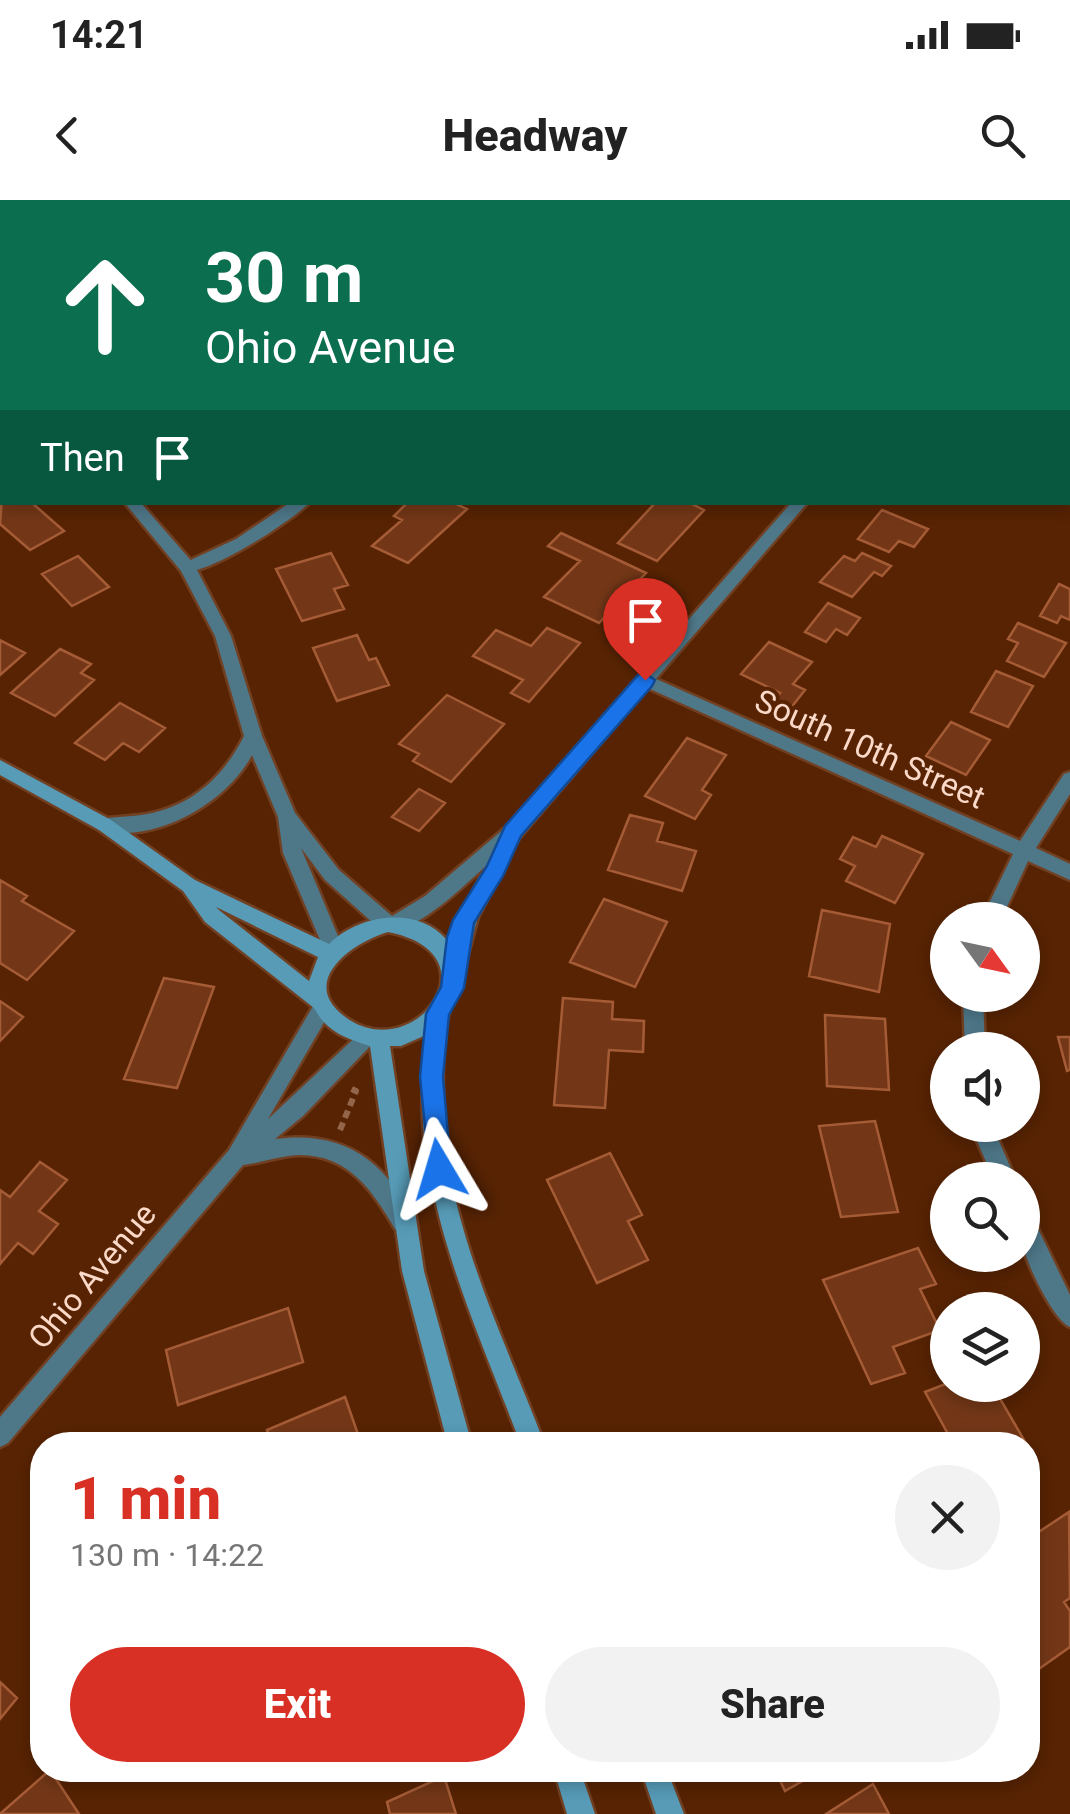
<!DOCTYPE html>
<html lang="en">
<head>
<meta charset="utf-8">
<style>
	:root { --surface:#fff; --page:#f2f2f2; --text:#222; --muted:#767676; --accent:#d93025 }
	body { margin:0; font-family:Roboto,sans-serif; background:var(--page); color:var(--text); height:100vh; display:flex; flex-direction:column; font-size:38px; white-space:nowrap }
	* { box-sizing:border-box; margin:0 }
	p { font-size:32px; color:var(--muted) }
	.icon { flex:none; width:55px; height:55px; fill:none; stroke:currentColor; stroke-width:2; stroke-linecap:round; stroke-linejoin:round }
	.map { position:relative; flex:1; overflow:hidden }
	.side { position:absolute; left:30px; top:1232px; width:1010px; height:350px; display:flex; flex-direction:column; background:var(--surface); border-radius:40px; box-shadow:0 5px 15px #0003 }
	.side>* { flex:none }
	.hud { position:absolute; left:0px; top:0px; width:1070px; height:305px; box-shadow:0 5px 15px #0003; background:#0b6e4f; color:#fff; overflow:hidden }
	.needle { width:65px; rotate:123deg }
	.fabs { position:absolute; left:930px; top:702px; display:grid; gap:20px }
	.fabs a { display:grid; place-items:center; width:110px; height:110px; border-radius:50%; background:var(--surface); box-shadow:0 5px 15px #0003; font-size:50px }
	.pin { position:absolute; display:grid; place-items:center; width:85px; height:85px; color:#fff; margin:-102px -42px; border-radius:50% 50% 50% 0; rotate:-45deg; box-shadow:0 0 10px #0007 }
	.pin .icon { rotate:45deg }
	.me { position:absolute; width:110px; margin:-55px; rotate:353deg; stroke-linejoin:round; filter:drop-shadow(0 0 8px #0008) }
	.turn { display:flex; align-items:center; gap:35px; height:210px; padding:0 40px; font-size:45px }
	.turn .icon { width:130px; height:130px; stroke-width:2.5 }
	.turn b { display:block; font-size:70px; line-height:85px }
	.then { display:flex; align-items:center; height:95px; padding:0 40px; background:#0003; gap:20px; font-size:38px }
	.round { display:grid; place-items:center; flex:none; width:105px; height:105px; border-radius:52px; background:var(--page) }
	.head { display:flex; align-items:center; justify-content:space-between; height:170px; padding:0 40px }
	h1 { font-size:60px; font-weight:800; line-height:75px; color:var(--accent) }
	.primary-button { display:flex; gap:20px; margin-top:auto; padding:20px 40px }
	.primary-button a { flex:1; height:115px; border-radius:60px; background:var(--accent); color:#fff; font-size:40px; font-weight:800; line-height:115px; text-align:center }
	.primary-button a+a { background:var(--page); color:var(--text) }
	.status { display:flex; justify-content:space-between; align-items:center; height:70px; padding:0 50px; background:var(--surface); direction:ltr }
	.status svg { height:28px; fill:currentColor }
	header { display:flex; justify-content:space-between; align-items:center; height:130px; padding:0 40px; background:var(--surface); font-size:45px; font-weight:800 }
	.map>svg:first-child { display:block }
	.building { fill:#733717; stroke:#a55c36; stroke-width:2.5 }
	.lines { fill:none; stroke-linecap:round; stroke-linejoin:round }
	.service-casing { stroke:#714023; stroke-width:5 }
	.minor-casing { stroke:#714023; stroke-width:5 }
	.tertiary-casing { stroke:#714023; stroke-width:5 }
	.secondary-casing { stroke:#714023; stroke-width:5 }
	.path { stroke:#93664c; stroke-width:6; stroke-dasharray:8 5; stroke-linecap:butt }
	.service { fill:#4e7788; fill-rule:evenodd }
	.minor { fill:#4e7788; fill-rule:evenodd }
	.tertiary { fill:#4e7788; fill-rule:evenodd }
	.secondary { fill:#579bb7; fill-rule:evenodd }
	.route { fill:#1a73e8; stroke:#114b97; stroke-width:2.5 }
	.labels { text-anchor:middle; stroke-width:8; stroke-linejoin:round; paint-order:stroke }
	.street-label { font-size:32px; fill:#fbd9c9; stroke:#572303 }
</style>
</head>
<body>
<div class="status"><b>14:21</b><svg viewBox="0 0 49 12"><path d="M0 12V9h3v3zM5 12V6h3v6zM10 12V3h3v9zM15 12V0h3v12zM26 1h20v11H26zM47 4h2v5h-2z"/></svg></div>
<header><svg class="icon" aria-label="back" viewBox="0 0 24 24"><path d="M15 5l-7 7 7 7"/></svg>Headway<svg class="icon" aria-label="search" viewBox="0 0 24 24"><circle cx="10" cy="10" r="6"/><path d="M15 15l6 6"/></svg></header>
<div class="map">
<svg width="1070" height="1614" viewBox="0 0 1070 1614">
	<rect width="100%" height="100%" fill="#572303"/>
	<path class="building" d="M912,0H1037L910,2Z
		M2,296V302H31L64,331L30,350L0,324Z
		M408,302H452L467,309L408,363L372,346L402,320L394,316Z
		M656,302H688L704,310L657,361L618,343Z
		M882,310L928,329L914,347L899,341L889,352L858,339Z
		M561,333L646,373L599,423L544,397L580,361L548,346Z
		M331,353L348,385L334,389L344,409L302,421L276,369Z
		M862,353L891,366L882,376L874,372L852,397L820,382L844,356L855,361Z
		M78,356L109,387L72,406L42,374Z
		M1059,384L1070,389V420L1061,416L1057,423L1040,416Z
		M828,403L860,418L847,435L836,429L826,442L805,432Z
		M1018,423L1066,443L1044,477L1007,461L1018,443L1008,439Z
		M547,428L580,443L529,502L511,493L523,480L473,456L496,430L531,446Z
		M357,435L369,460L376,458L389,485L337,501L313,448Z
		M0,440L25,453L0,475Z
		M769,442L812,462L793,484L805,490L790,509L773,501L780,493L741,474Z
		M60,449L91,464L81,473L94,480L55,516L11,493Z
		M996,471L1033,486L1008,527L971,512Z
		M447,495L504,524L451,582L413,561L419,554L399,544Z
		M120,503L165,528L139,552L123,543L105,560L75,543Z
		M951,522L990,540L966,575L926,556Z
		M687,538L726,555L702,590L711,595L695,619L645,596Z
		M419,589L445,603L419,631L392,617Z
		M630,615L663,623L657,641L696,651L682,691L608,670Z
		M882,636L923,654L895,703L846,681L855,666L840,659L853,637L876,647Z
		M0,680L27,696L22,701L74,731L27,780L0,763Z
		M604,699L667,722L635,787L570,762Z
		M822,710L890,724L879,792L809,776Z
		M164,778L214,787L177,888L124,879Z
		M563,798L613,802L612,819L644,821L643,852L609,850L605,908L554,905Z
		M0,801L23,817L0,841Z
		M825,815L885,819L889,890L827,886Z
		M1058,837H1070V870L1067,871Z
		M875,921L898,1012L841,1017L819,926Z
		M610,953L642,1015L628,1021L648,1060L597,1083L547,980Z
		M40,962L67,980L39,1011L58,1024L33,1054L18,1043L0,1064V990L10,997Z
		M918,1048L936,1084L920,1089L940,1130L893,1147L905,1173L871,1184L823,1080Z
		M288,1108L303,1162L178,1205L166,1150Z
		M948,1183L992,1185L1027,1245H930L949,1236L925,1192Z
		M345,1197L361,1243L272,1245L267,1230Z
		M1069,1312L1070,1398L1064,1402L1070,1411V1447L1036,1471L1028,1458V1339Z
		M0,1482L17,1498L0,1519Z
		M50,1570L79,1614H0Z
		M775,1570H819L820,1571L785,1591Z
		M444,1576L456,1614H390L387,1602Z
		M873,1584L889,1614H826Z"/>
	<g class="lines">
		<g class="service-casing">
			<path id="service" d="M1068,129H1070V138H1068Z"/>
		</g>
		<g class="minor-casing">
			<path id="minor" d="M291,302H310C291,322 208,375 182,372V364L236,339Z
				M645,474L1020,641L1064,574L1070,572V594L1036,648L1070,664V680L1028,661L1001,720H981L1013,654L639,484L636,480Z
				M963,795H983L985,850H965Z
				M970,925H992L1016,980H994Z
				M1022,1009L1030,1012L1070,1095V1127C1053,1120 1025,1061 1022,1042C1021,1032 1022,1020 1022,1009Z"/>
		</g>
		<g class="tertiary-casing">
			<path id="tertiary" d="M408,0H426L427,2H409Z
				M0,149H2V160H0Z
				M1068,230L1070,231V241L1068,240Z
				M124,302H140L194,364L231,436L262,536L295,613L339,670L392,716L425,696L506,627L792,302H808L519,638L478,717L463,773L460,779H446L443,773L459,717L487,665C463,686 413,738 381,730L325,680L301,648L343,748L340,754H326L283,653L278,617L252,555C227,603 154,645 99,630L96,625L99,620C114,616 131,617 147,614C192,606 224,576 244,536L215,436L181,371Z
				M323,798L330,801L333,807L268,919L362,831L369,828L376,831L379,837L303,916L275,939C343,930 387,960 414,1022L411,1029L403,1032L395,1029C373,991 348,954 298,955C279,956 261,963 243,965L8,1243L0,1247V1217L229,950L316,801Z"/>
		</g>
		<g class="secondary-casing">
			<path id="secondary" d="M0,560L111,620L195,680L329,744C358,715 416,705 446,739C472,768 454,789 448,817C441,846 443,880 443,909C447,1027 504,1137 545,1245H521C485,1149 440,1053 426,951C420,913 423,874 426,835L401,846H390L424,1071L472,1245H448L402,1071L370,846C345,838 327,832 314,808L205,722L183,691L99,630L0,575ZM216,707L318,757L309,781L219,710ZM388,732C500,754 412,869 344,816C298,781 353,742 388,732Z
				M554,1570H580L595,1614H567Z
				M641,1570H667L684,1614H656Z"/>
		</g>
		<path class="path" d="M340,930L356,891L350,888"/>
		<use href="#service" class="service"/>
		<use href="#minor" class="minor"/>
		<use href="#tertiary" class="tertiary"/>
		<use href="#secondary" class="secondary"/>
	</g>
	<path class="route" d="M645,473L655,480L652,486L521,636L503,676L474,723L464,788L449,815L443,877L451,969L447,977L439,980L430,977L420,877L426,814L441,787L447,737L453,720L487,666L505,626L638,475Z"/>
	<g class="labels">
		<g class="street-label">
			<text transform="translate(870 549) rotate(24)" y="11">South 10th Street</text>
			<text transform="translate(92 1076) rotate(-50)" y="11">Ohio Avenue</text>
		</g>
	</g>
</svg>
<div class="fabs">
<a><svg class="needle" viewBox="-14 -14 28 28"><path d="M0-13l5 13h-10z" fill="#e53935"/><path d="M0 13l5-13h-10z" fill="#767676"/></svg></a>
<a><svg class="icon" aria-label="sound" viewBox="0 0 24 24"><path d="M4 9h4l5-4v14l-5-4H4zM17 9q2 3 0 6"/></svg></a>
<a><svg class="icon" aria-label="search" viewBox="0 0 24 24"><circle cx="10" cy="10" r="6"/><path d="M15 15l6 6"/></svg></a>
<a><svg class="icon" aria-label="layers" viewBox="0 0 24 24"><path d="M12 4l9 5-9 5-9-5zM3 14l9 5 9-5"/></svg></a>
</div>
<div class="pin" style="left:645px;top:480px;background:#d93025"><svg class="icon" aria-label="arrive" viewBox="0 0 24 24"><path d="M6 21V4h12l-3 4 3 4H6"/></svg></div>
<svg class="me" style="left:439px;top:969px" viewBox="-20 -20 40 40"><path d="M0-17L14 15 0 8-14 15z" fill="#1a73e8" stroke="#fff" stroke-width="4"/></svg>
<div class="hud">
<div class="turn"><svg class="icon" aria-label="ahead" viewBox="0 0 24 24"><path d="M12 20V5M6 11l6-6 6 6"/></svg><div><b>30 m</b>Ohio Avenue</div></div>
<div class="then">Then<svg class="icon" aria-label="arrive" viewBox="0 0 24 24"><path d="M6 21V4h12l-3 4 3 4H6"/></svg></div>
</div>
<section class="side">
<div class="head"><div><h1>1 min</h1><p>130 m · 14:22</p></div><a class="round"><svg class="icon" aria-label="close" viewBox="0 0 24 24"><path d="M6 6l12 12M18 6L6 18"/></svg></a></div>
<div class="primary-button"><a>Exit</a><a>Share</a></div>
</section>
</div>
</body>
</html>
